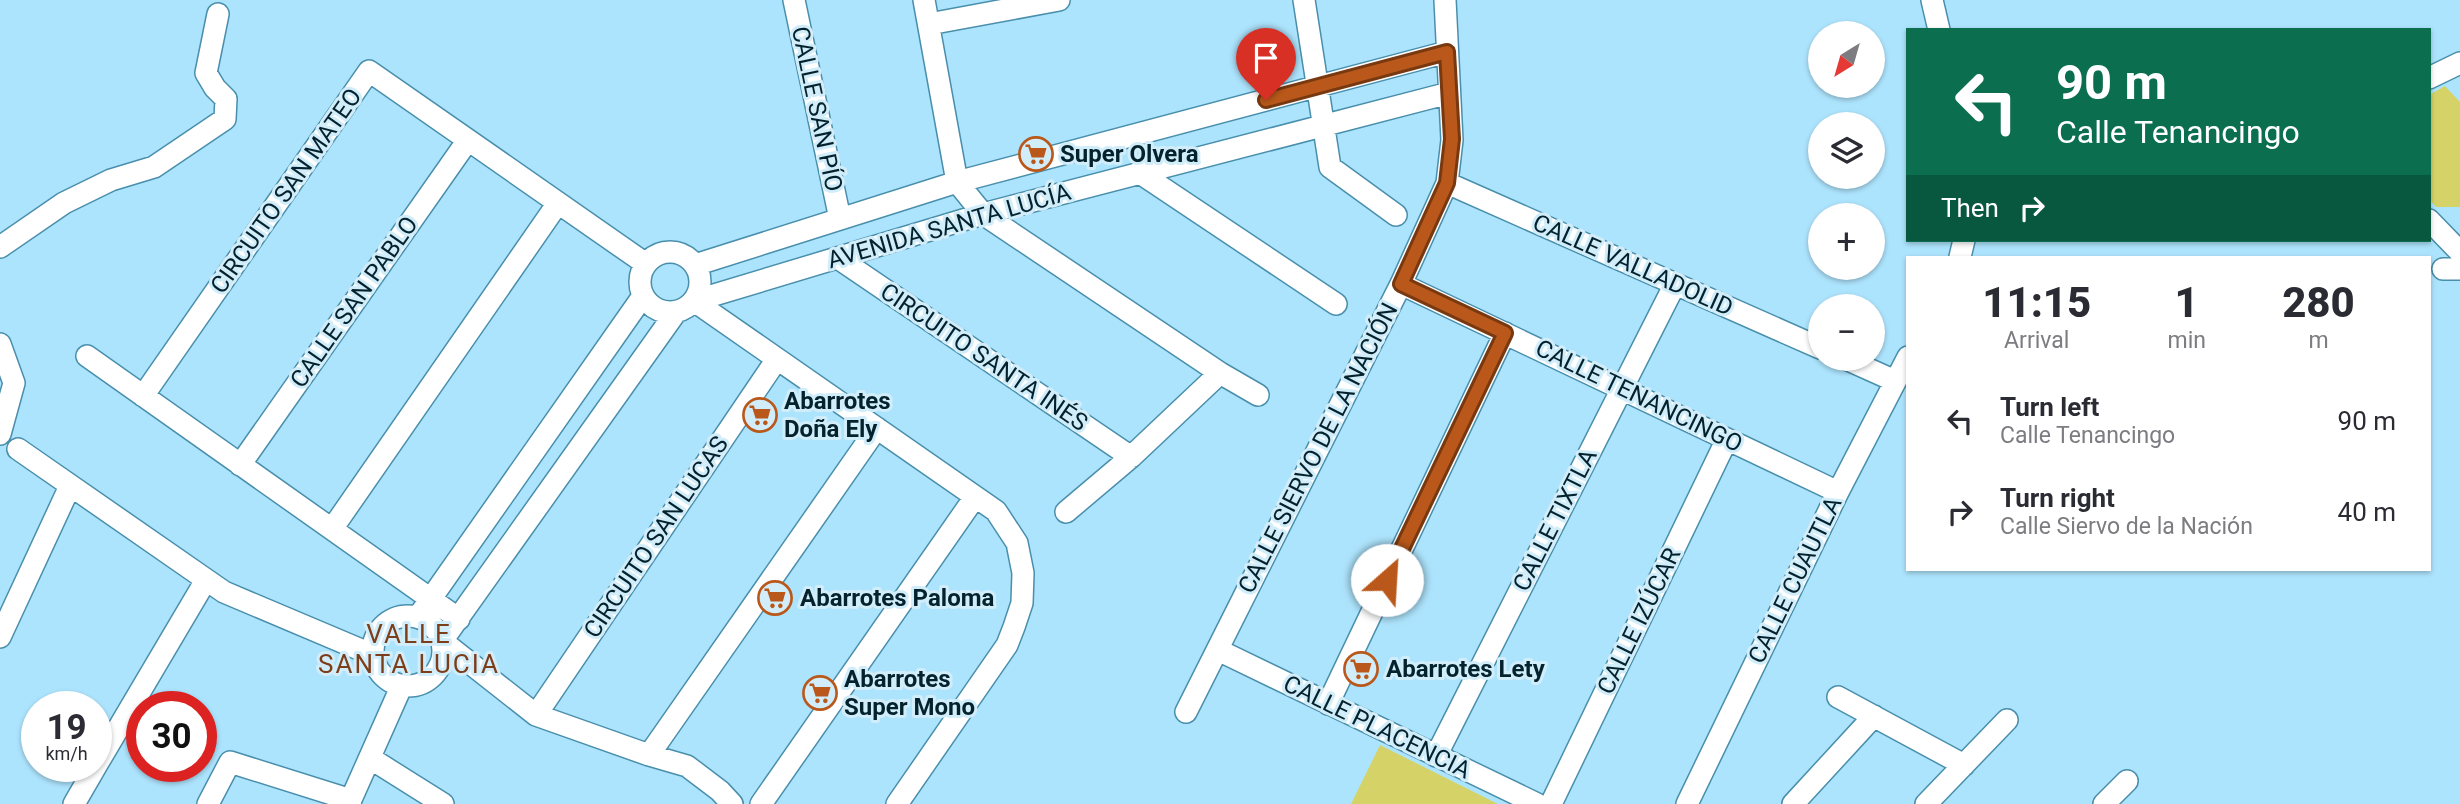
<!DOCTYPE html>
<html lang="en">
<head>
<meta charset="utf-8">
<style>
	:root { --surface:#fff; --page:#f2f2f3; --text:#2b2b33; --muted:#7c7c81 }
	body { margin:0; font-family:Roboto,sans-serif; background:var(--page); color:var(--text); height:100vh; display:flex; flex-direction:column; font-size:26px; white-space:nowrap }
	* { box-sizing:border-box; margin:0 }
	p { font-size:23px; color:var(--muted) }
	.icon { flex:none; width:38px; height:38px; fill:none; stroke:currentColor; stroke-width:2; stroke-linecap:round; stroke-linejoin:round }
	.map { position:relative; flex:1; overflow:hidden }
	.details { position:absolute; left:1906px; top:256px; width:525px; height:315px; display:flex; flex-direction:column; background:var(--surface); border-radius:0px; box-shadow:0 2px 5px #0004 }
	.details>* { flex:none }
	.top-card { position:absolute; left:1906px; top:28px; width:525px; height:214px; border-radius:0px; box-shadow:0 2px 5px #0004; background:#0b6e4f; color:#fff; overflow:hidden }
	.needle { width:46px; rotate:217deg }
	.fabs { position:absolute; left:1808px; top:21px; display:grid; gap:14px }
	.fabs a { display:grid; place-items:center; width:77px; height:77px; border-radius:50%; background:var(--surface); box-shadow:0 2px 5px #0004; font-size:35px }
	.speed { position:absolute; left:21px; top:691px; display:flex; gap:14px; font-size:35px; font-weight:700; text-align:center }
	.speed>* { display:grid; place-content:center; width:91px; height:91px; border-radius:50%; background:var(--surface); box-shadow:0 2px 5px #0004; line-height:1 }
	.speed small { font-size:18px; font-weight:400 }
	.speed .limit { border:10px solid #d22; background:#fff; color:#111 }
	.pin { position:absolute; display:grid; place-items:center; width:60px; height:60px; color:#fff; margin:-72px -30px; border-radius:50% 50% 50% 0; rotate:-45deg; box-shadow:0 0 7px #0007 }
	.pin .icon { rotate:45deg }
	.me { position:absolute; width:77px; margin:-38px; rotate:26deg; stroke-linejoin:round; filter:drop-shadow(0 0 5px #0008) }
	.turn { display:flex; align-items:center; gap:24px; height:147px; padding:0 35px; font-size:32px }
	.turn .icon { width:91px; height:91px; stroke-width:2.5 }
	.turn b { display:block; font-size:49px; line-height:60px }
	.then { display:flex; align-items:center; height:66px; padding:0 35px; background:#0003; gap:14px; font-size:26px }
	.eta { display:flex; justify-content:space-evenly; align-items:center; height:119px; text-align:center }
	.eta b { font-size:42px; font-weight:800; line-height:49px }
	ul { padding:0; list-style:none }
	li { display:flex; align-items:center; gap:21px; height:91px; padding:0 35px }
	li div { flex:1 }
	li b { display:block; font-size:26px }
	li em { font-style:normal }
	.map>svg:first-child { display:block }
	.green { fill:#d5d368 }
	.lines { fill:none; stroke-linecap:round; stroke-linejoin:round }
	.minor-casing { stroke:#498fac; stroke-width:24 }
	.minor { stroke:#fff; stroke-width:21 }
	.route-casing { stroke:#783911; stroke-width:18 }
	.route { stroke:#b9581a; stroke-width:12 }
	.labels { text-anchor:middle; stroke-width:6; stroke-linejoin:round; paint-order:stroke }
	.street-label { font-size:24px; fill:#04222d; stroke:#d2edfa }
	.poi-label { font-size:24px; font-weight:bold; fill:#04222d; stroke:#d2edfa; text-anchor:start }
	.neighbourhood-label { font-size:26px; letter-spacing:2px; fill:#7c3d19; stroke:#d2edfa }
</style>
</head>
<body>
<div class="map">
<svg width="2460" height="804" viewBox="0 0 2460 804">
	<rect width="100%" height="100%" fill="#ade4fd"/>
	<path class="green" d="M2445,86L2460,102V207H2436L2429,199V95Z
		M1380,745L1498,804H1351Z"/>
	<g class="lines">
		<g class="minor-casing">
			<path id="minor" d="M794,0L840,219
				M924,0L957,182L983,214L1220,373L1258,395
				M1304,0L1330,167L1396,215
				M1932,0L1939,30
				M929,24L1059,0
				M2429,78L2460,63
				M1140,173L1336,304
				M1447,183L1820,348
				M2429,220L2460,252
				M0,247L64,203L111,180L154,167L225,119L226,99L215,88L206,73L218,14
				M640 282a30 30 0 1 1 60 0a30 30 0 1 1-60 0Z
				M1960,257L1964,240
				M838,258L1131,457
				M695,265L957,182L1447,52
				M2443,269H2460
				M1401,284L1838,492
				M694,301L983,214L1449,93
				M694,301L996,511L1017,543L1023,573L1022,603L1014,627L1007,645L897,804
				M676,312L442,641L536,715L649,755L687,766L720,791L732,804
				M0,344L14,383L0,434
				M87,356L459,619
				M1846,359L1895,381
				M143,396L369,71L646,264
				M18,449L224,592L373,655
				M240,465L468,140
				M1066,512L1131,457L1220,373
				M332,529L558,203
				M373 651a35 35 0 1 1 70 0a35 35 0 1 1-70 0Z
				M418,617L643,296
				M0,637L70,486
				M1218,650L1537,804
				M1838,697L1964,765
				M1328,704L1505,333
				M1186,712L1401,284L1447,183L1452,140L1445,0
				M536,715L777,359
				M649,755L877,428
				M1436,756L1675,284
				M370,758L443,804
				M96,766L206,580
				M74,804L96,766
				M208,804L230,762L351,800
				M349,804L402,685
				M761,804L975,497
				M1551,804L1727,439
				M1687,804L1838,492L1908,357
				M1793,804L1874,716
				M1926,804L2007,720
				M2104,804L2127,781"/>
		</g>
		<use href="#minor" class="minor"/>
	</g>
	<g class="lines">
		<g class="route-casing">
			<path id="route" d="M1266,100L1447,52L1452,139L1447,183L1401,284L1505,333L1387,580"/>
		</g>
		<use href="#route" class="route"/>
	</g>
	<defs>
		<g id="supermarket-ring" transform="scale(1.75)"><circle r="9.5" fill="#d2edfa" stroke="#b9581a" stroke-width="1.5"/><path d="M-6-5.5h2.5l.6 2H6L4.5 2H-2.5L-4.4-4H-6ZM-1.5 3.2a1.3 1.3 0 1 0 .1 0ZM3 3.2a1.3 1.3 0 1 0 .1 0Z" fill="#b9581a"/></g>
	</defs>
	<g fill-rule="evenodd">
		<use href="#supermarket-ring" x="1036" y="154"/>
		<use href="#supermarket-ring" x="760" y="415"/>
		<use href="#supermarket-ring" x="775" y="598"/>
		<use href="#supermarket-ring" x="1361" y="669"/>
		<use href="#supermarket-ring" x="820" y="693"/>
	</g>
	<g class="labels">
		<g class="street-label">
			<text transform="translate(817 109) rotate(78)" y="8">CALLE SAN PÍO</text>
			<text transform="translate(286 191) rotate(-55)" y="8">CIRCUITO SAN MATEO</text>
			<text transform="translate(949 226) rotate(-16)" y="8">AVENIDA SANTA LUCÍA</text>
			<text transform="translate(1633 265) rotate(24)" y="8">CALLE VALLADOLID</text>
			<text transform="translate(354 302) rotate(-55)" y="8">CALLE SAN PABLO</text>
			<text transform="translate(984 357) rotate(34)" y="8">CIRCUITO SANTA INÉS</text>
			<text transform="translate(1639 396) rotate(26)" y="8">CALLE TENANCINGO</text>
			<text transform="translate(1318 448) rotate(-63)" y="8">CALLE SIERVO DE LA NACIÓN</text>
			<text transform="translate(1555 520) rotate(-63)" y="8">CALLE TIXTLA</text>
			<text transform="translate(656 537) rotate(-56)" y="8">CIRCUITO SAN LUCAS</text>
			<text transform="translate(1795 580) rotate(-64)" y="8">CALLE CUAUTLA</text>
			<text transform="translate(1639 621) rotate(-64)" y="8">CALLE IZÚCAR</text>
			<text transform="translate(1377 727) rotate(26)" y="8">CALLE PLACENCIA</text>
		</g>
		<g class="poi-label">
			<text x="1060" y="162">Super Olvera</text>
			<text x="784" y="409">Abarrotes<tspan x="784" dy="28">Doña Ely</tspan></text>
			<text x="800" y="606">Abarrotes Paloma</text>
			<text x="1386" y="677">Abarrotes Lety</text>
			<text x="844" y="687">Abarrotes<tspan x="844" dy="28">Super Mono</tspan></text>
		</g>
		<g class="neighbourhood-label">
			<text x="409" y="643">VALLE<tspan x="409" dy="30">SANTA LUCIA</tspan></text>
		</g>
	</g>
</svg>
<div class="fabs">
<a><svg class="needle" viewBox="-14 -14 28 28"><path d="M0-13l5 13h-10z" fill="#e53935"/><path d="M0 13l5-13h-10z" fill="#7c7c81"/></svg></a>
<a><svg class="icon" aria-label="layers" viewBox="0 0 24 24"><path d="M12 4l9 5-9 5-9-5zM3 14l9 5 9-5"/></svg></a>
<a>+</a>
<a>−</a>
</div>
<div class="speed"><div>19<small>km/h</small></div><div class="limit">30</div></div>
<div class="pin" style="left:1266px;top:100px;background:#d93025"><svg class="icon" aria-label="arrive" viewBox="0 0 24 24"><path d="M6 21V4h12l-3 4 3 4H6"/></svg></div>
<svg class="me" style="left:1387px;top:580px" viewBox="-20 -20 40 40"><circle r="19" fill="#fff"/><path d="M0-13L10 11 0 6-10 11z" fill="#b9581a"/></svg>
<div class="top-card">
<div class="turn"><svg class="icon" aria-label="left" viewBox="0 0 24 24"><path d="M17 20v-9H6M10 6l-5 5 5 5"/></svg><div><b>90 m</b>Calle Tenancingo</div></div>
<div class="then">Then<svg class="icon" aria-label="right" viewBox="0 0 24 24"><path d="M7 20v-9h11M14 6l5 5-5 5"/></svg></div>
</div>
<section class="details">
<div class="eta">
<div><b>11:15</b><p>Arrival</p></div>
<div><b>1</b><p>min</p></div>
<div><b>280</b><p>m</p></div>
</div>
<ul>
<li><svg class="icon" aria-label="left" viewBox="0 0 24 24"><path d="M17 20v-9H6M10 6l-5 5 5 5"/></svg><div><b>Turn left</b><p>Calle Tenancingo</p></div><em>90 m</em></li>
<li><svg class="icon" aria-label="right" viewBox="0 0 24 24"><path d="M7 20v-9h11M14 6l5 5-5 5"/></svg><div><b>Turn right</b><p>Calle Siervo de la Nación</p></div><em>40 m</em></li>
</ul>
</section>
</div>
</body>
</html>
